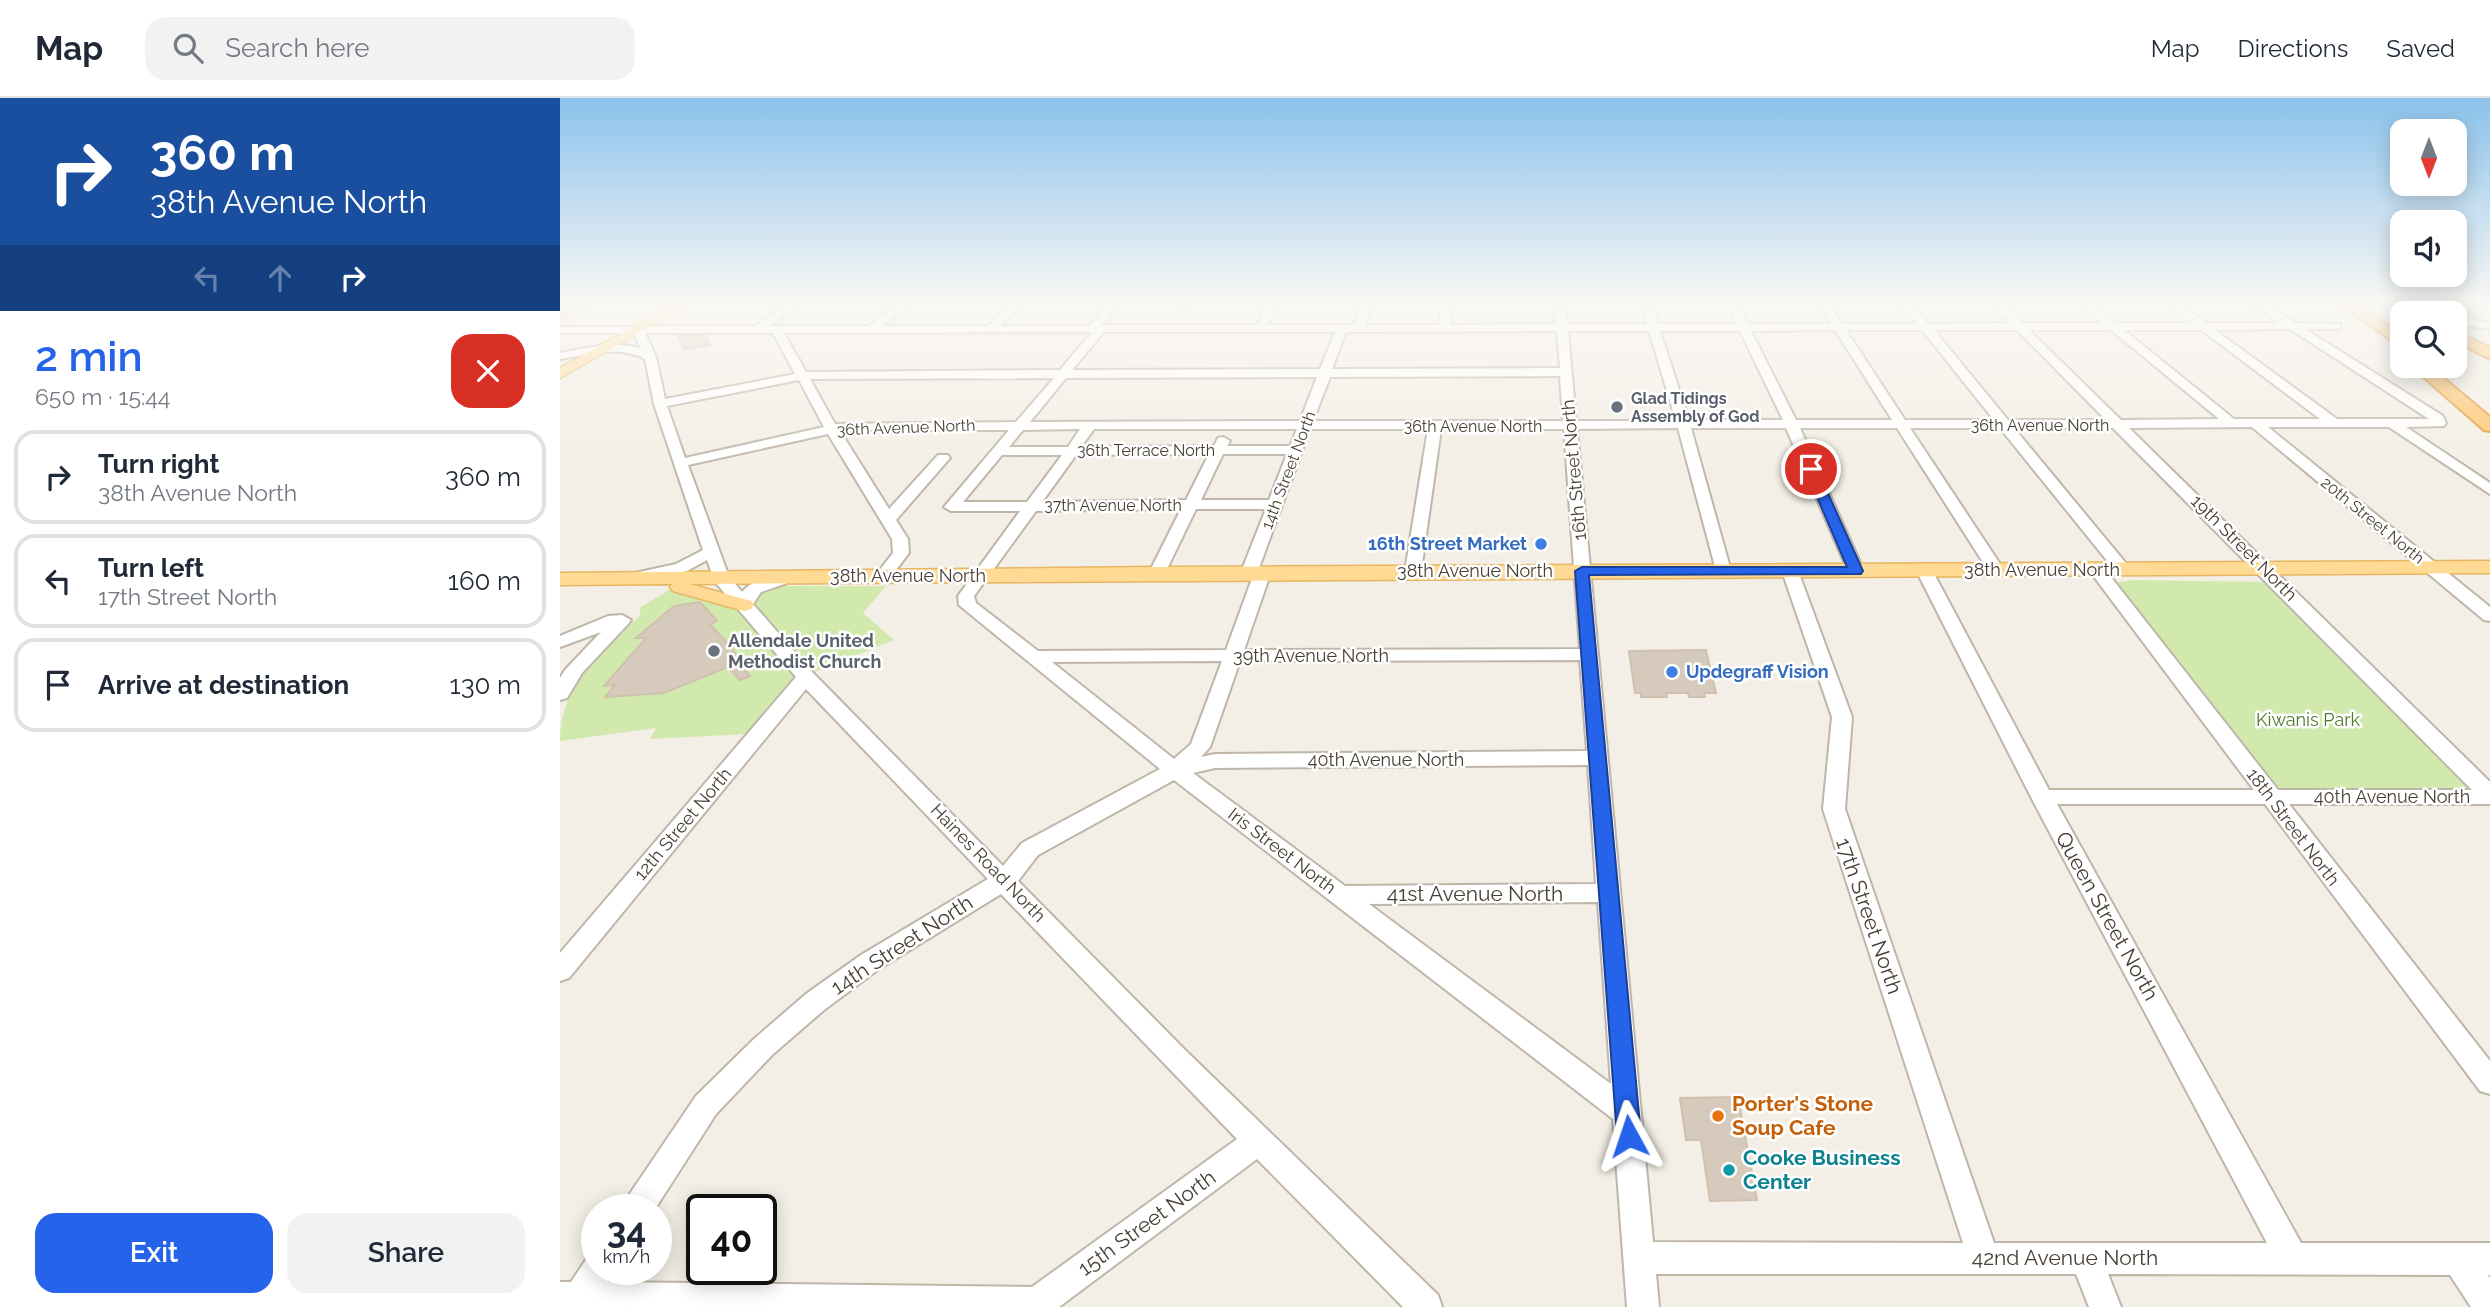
<!DOCTYPE html>
<html lang="en">
<head>
<meta charset="utf-8">
<style>
	:root { --surface:#fff; --page:#f2f2f3; --text:#1f2937; --muted:#747a83; --line:#e0e1e3; --accent:#2563eb }
	body { margin:0; font-family:Raleway,sans-serif; background:var(--page); color:var(--text); height:100vh; display:flex; flex-direction:column; font-size:26px; white-space:nowrap }
	* { box-sizing:border-box; margin:0 }
	p { font-size:23px; color:var(--muted) }
	.icon { flex:none; width:38px; height:38px; fill:none; stroke:currentColor; stroke-width:2; stroke-linecap:round; stroke-linejoin:round }
	.map { position:relative; flex:1; overflow:hidden }
	.sheet { display:flex; flex-direction:column; background:var(--surface); width:560px }
	.sheet>* { flex:none }
	.hud { background:#1a4fa0; color:#fff; overflow:hidden }
	.needle { width:46px; rotate:180deg }
	.fabs { position:absolute; left:1830px; top:21px; display:grid; gap:14px }
	.fabs a { display:grid; place-items:center; width:77px; height:77px; border-radius:14px; background:var(--surface); box-shadow:0 4px 18px #0003; font-size:35px }
	.speed { position:absolute; left:21px; top:1096px; display:flex; gap:14px; font-size:35px; font-weight:700; text-align:center }
	.speed>* { display:grid; place-content:center; width:91px; height:91px; border-radius:50%; background:var(--surface); box-shadow:0 4px 18px #0003; line-height:1 }
	.speed small { font-size:18px; font-weight:400 }
	.speed .limit { border:4px solid #111; border-radius:10px; background:#fff; color:#111 }
	.pin { position:absolute; display:grid; place-items:center; width:60px; height:60px; color:#fff; margin:-30px; border:4px solid #fff; border-radius:50%; box-shadow:0 2px 7px #0007 }
	.me { position:absolute; width:77px; margin:-38px; rotate:355deg; stroke-linejoin:round; filter:drop-shadow(0 0 5px #0008) }
	.turn { display:flex; align-items:center; gap:24px; height:147px; padding:0 35px; font-size:32px }
	.turn .icon { width:91px; height:91px; stroke-width:2.5 }
	.turn b { display:block; font-size:49px; line-height:60px }
	.lanes { display:flex; align-items:center; height:66px; padding:0 35px; background:#0003; justify-content:center; gap:35px; direction:ltr }
	.lanes .off { opacity:.35 }
	.round { display:grid; place-items:center; flex:none; width:74px; height:74px; border-radius:21px; background:var(--page) }
	.summary { display:flex; align-items:center; justify-content:space-between; height:119px; padding:0 35px }
	h1 { font-size:42px; font-weight:600; line-height:52px; color:var(--accent) }
	.primary-button { display:flex; gap:14px; margin-top:auto; padding:14px 35px }
	.primary-button a { flex:1; height:80px; border-radius:21px; background:var(--accent); color:#fff; font-size:28px; font-weight:600; line-height:80px; text-align:center }
	.primary-button a+a { background:var(--page); color:var(--text) }
	ul { padding:0; list-style:none }
	li { display:flex; align-items:center; gap:21px; height:94px; margin:0 14px 10px; padding:0 21px; border:4px solid var(--line); border-radius:21px }
	li div { flex:1 }
	li b { display:block; font-size:26px }
	li em { font-style:normal }
	header { display:flex; align-items:center; gap:42px; box-sizing:border-box; height:98px; padding:0 35px; background:var(--surface); border-bottom:2px solid var(--line) }
	header strong { font-size:33px }
	nav { display:flex; gap:38px; margin-inline-start:auto; font-size:24px }
	.search { width:490px; height:63px; background:var(--page); display:flex; align-items:center; gap:18px; box-sizing:border-box; padding:0 24px; border-radius:21px; color:var(--muted); font-size:26px }
	main { display:flex; flex:1; min-height:0 }
	.map>svg:first-child { display:block }
	.green { fill:#d2e9ae }
	.building { fill:#d5cabc; stroke:#d0c1af; stroke-width:2 }
	.lines { fill:none; stroke-linecap:round; stroke-linejoin:round }
	.minor-casing { stroke:#bfb6a9; stroke-width:4 }
	.major-casing { stroke:#e6b662; stroke-width:3 }
	.highway-casing { stroke:#e09634; stroke-width:4 }
	.minor { fill:#fff; fill-rule:evenodd }
	.major { fill:#ffda94; fill-rule:evenodd }
	.highway { fill:#ffc266; fill-rule:evenodd }
	.route { fill:#2563eb; stroke:#184099; stroke-width:2 }
	.worship-dot { fill:#6b7280; stroke:#fff; stroke-width:2.5 }
	.shop-dot { fill:#3f7fe0; stroke:#fff; stroke-width:2.5 }
	.food-dot { fill:#e8710a; stroke:#fff; stroke-width:2.5 }
	.culture-dot { fill:#0f9aa8; stroke:#fff; stroke-width:2.5 }
	.labels { text-anchor:middle; stroke-width:5; stroke-linejoin:round; paint-order:stroke }
	.far-worship-label { font-size:16px; font-weight:bold; fill:#5b616d; stroke:#fff; text-anchor:start }
	.far-street-label { font-size:16px; fill:#473f35; stroke:#fff }
	.street-label { font-size:18px; fill:#473f35; stroke:#fff }
	.shop-label { font-size:18px; font-weight:bold; fill:#366cbe; stroke:#fff; text-anchor:end }
	.worship-label { font-size:18px; font-weight:bold; fill:#5b616d; stroke:#fff; text-anchor:start }
	.park-label { font-size:18px; fill:#4c7a27; stroke:#fff }
	.near-street-label { font-size:21px; fill:#473f35; stroke:#fff }
	.near-food-label { font-size:21px; font-weight:bold; fill:#c56008; stroke:#fff; text-anchor:start }
	.near-culture-label { font-size:21px; font-weight:bold; fill:#0d838f; stroke:#fff; text-anchor:start }
</style>
</head>
<body>
<header>
<strong>Map</strong>
<div class="search"><svg class="icon" aria-label="search" viewBox="0 0 24 24"><circle cx="10" cy="10" r="6"/><path d="M15 15l6 6"/></svg>Search here</div>
<nav><a>Map</a><a>Directions</a><a>Saved</a></nav>
</header>
<main>
<section class="sheet">
<div class="hud">
<div class="turn"><svg class="icon" aria-label="right" viewBox="0 0 24 24"><path d="M7 20v-9h11M14 6l5 5-5 5"/></svg><div><b>360 m</b>38th Avenue North</div></div>
<div class="lanes"><svg class="icon off" aria-label="left" viewBox="0 0 24 24"><path d="M17 20v-9H6M10 6l-5 5 5 5"/></svg><svg class="icon off" aria-label="ahead" viewBox="0 0 24 24"><path d="M12 20V5M6 11l6-6 6 6"/></svg><svg class="icon" aria-label="right" viewBox="0 0 24 24"><path d="M7 20v-9h11M14 6l5 5-5 5"/></svg></div>
</div>
<div class="summary"><div><h1>2 min</h1><p>650 m · 15:44</p></div><a class="round" style="background:#d93025;color:#fff"><svg class="icon" aria-label="close" viewBox="0 0 24 24"><path d="M6 6l12 12M18 6L6 18"/></svg></a></div>
<ul>
<li><svg class="icon" aria-label="right" viewBox="0 0 24 24"><path d="M7 20v-9h11M14 6l5 5-5 5"/></svg><div><b>Turn right</b><p>38th Avenue North</p></div><em>360 m</em></li>
<li><svg class="icon" aria-label="left" viewBox="0 0 24 24"><path d="M17 20v-9H6M10 6l-5 5 5 5"/></svg><div><b>Turn left</b><p>17th Street North</p></div><em>160 m</em></li>
<li><svg class="icon" aria-label="arrive" viewBox="0 0 24 24"><path d="M6 21V4h12l-3 4 3 4H6"/></svg><div><b>Arrive at destination</b></div><em>130 m</em></li>
</ul>
<div class="primary-button"><a>Exit</a><a>Share</a></div>
</section>
<div class="map">
<svg width="1930" height="1209" viewBox="0 0 1930 1209">
	<rect width="100%" height="100%" fill="#f3efe6"/>
	<path class="green" d="M1573,482L1710,484L1904,682L1906,688L1904,691L1894,692H1731L1717,689L1708,683L1560,490L1559,484Z
		M206,488H326L303,515L334,542L234,582L188,636L90,641L96,630L0,643C0,587 39,554 79,519L81,509L109,492H200Z"/>
	<path class="building" d="M0,204H35L0,222Z
		M118,238H146L150,247L124,252Z
		M140,504L157,523L150,526L172,550L180,566L190,578L180,582L168,569L104,595L45,599L55,587L44,588L86,540H76L114,508Z
		M1146,552L1156,595H1144L1145,599H1129L1128,595H1106L1107,599H1081V595H1075L1069,553Z
		M1178,999L1197,1102L1150,1103L1141,1042H1126L1120,1000Z"/>
	<g class="lines">
		<g class="minor-casing">
			<path id="minor" d="M231,204H244L210,228H309L341,204H353L323,228H428L452,204H463L440,228H529L550,204H561L541,227H697L709,204H719L707,227H794L802,204H812L805,227H879L883,204H893L890,227L996,226L995,204H1005L1007,226H1087L1081,204H1091L1098,226H1177L1167,204H1177L1188,226H1271L1257,204H1267L1282,226H1357L1340,204H1351L1368,226L1450,225L1430,204H1441L1463,225H1543L1519,204H1531L1556,225H1632L1606,204H1618L1646,225H1720L1690,204H1703L1735,225L1780,226V230L1776,231H1745L1883,318L1886,325L1884,328L1846,329L1930,385V396L1829,329H1708L1930,509V523L1924,522L1692,329L1569,330L1930,684V706H1729L1930,963V996L1920,993L1705,706H1497L1741,1145H1930V1177H1928L1930,1180V1209H1911L1890,1177L1548,1176L1561,1209H1529L1516,1176H1096L1099,1209H1067L1053,1021L614,682L478,757L458,783L624,951L878,1197L882,1209H843L697,1061L499,1209H0V1184H11L27,1160L37,1156V1171H54L48,1184L472,1189L677,1041L441,796L319,871L264,912L212,957L156,1016L95,1111H63L67,1100L136,998L194,941L246,896L301,857L428,781L246,591L9,880L0,883V855L236,579L155,484L147,462L127,473L81,483L73,478L75,475L116,466L143,452L94,306L85,261C59,247 27,257 0,261V255C27,250 53,243 80,250L74,235H0V229L195,228ZM1730,231L1869,321H1777L1655,232ZM1275,232L1332,322H1236L1191,233ZM1286,232H1362L1434,322H1345ZM1374,232H1457L1546,322H1448ZM1469,232H1551L1659,321L1561,322ZM1564,232H1641L1760,321H1674ZM997,233L1000,270L772,271L786,234ZM1008,233H1089L1116,323H1016ZM1100,233H1180L1223,322H1129ZM532,234L500,272L246,274L224,235ZM544,234H775L760,271L512,272ZM85,235H213L235,276L105,301L96,259ZM1000,278L1003,323H753L770,279ZM757,279L740,323L470,324L506,280ZM494,280L456,324L275,326L250,281ZM239,282L264,329L125,360L107,308ZM1118,330L1157,476H1169L1171,473L1131,330H1226L1288,473L1296,478L1304,473L1240,330H1337L1428,472L1436,477L1444,472L1350,330H1440L1557,475H1569L1571,472L1569,469L1454,330H1553L1912,692H1718L1543,469L1537,467L1529,472L1694,692H1489L1372,472L1364,467L1356,472L1471,699L1707,1145H1434L1285,711L1292,619L1238,473L1230,468L1222,473L1272,619L1263,711L1403,1145L1093,1144L1017,331ZM520,331L508,349H449L463,332ZM534,331H737L730,348H667L670,343L663,339L658,340L654,348L521,349ZM750,331H868L845,473L853,478L861,473L881,331H1004L1020,551L684,552L711,474L709,471L699,470ZM285,332H449L384,409L391,413H460L398,498L399,507L600,671L462,745L443,768L253,575L193,506L201,494L236,482L238,479L236,476C220,471 193,481 182,494L169,479L128,367L268,336L332,441L333,455L315,478L323,483L329,481L349,455L348,441L336,422L390,360L388,357H378L329,411L280,333ZM649,356L626,402L482,404L516,357ZM663,356H727L709,402H641ZM442,357H502L467,404H403ZM621,411L589,475L591,478H603L605,475L636,411H706L681,474L683,477L693,478L666,552L478,553L416,505L414,498L476,413ZM1020,562L1027,653L655,656L641,659L650,649L680,563ZM662,563L631,646L614,661L492,564ZM1028,667L1036,786L785,788L633,675L655,670ZM1038,804L1051,986L809,806Z
				M620,204H630L622,212L617,209Z
				M1864,204C1888,204 1906,222 1930,225V231L1909,228L1895,222V215H1882Z
				M62,517L71,522L68,526L22,575L7,600L0,602V580L5,572L41,534L0,549V538L48,518Z"/>
		</g>
		<g class="major-casing">
			<path id="major" d="M117,204H133L0,280V270Z
				M1930,463V475L130,486L191,503L194,507L191,511L184,513L113,493L110,489L112,486L0,487V475L597,469Z"/>
		</g>
		<g class="highway-casing">
			<path id="highway" d="M1778,204H1795L1843,238V250Z
				M1828,204H1846L1863,215H1846Z
				M1895,233L1930,250V261L1895,243Z
				M1851,268H1869L1930,319V333L1924,332Z"/>
		</g>
		<use href="#minor" class="minor"/>
		<use href="#major" class="major"/>
		<use href="#highway" class="highway"/>
	</g>
	<linearGradient id="sky" x2="0" y2="1"><stop stop-color="#8bc2ec"/><stop offset="0.55" stop-color="#faf8f4"/><stop offset="1" stop-color="#faf8f4" stop-opacity="0"/></linearGradient>
	<rect width="1930" height="374" fill="url(#sky)"/>
	<path class="route" d="M1251,367L1257,371L1303,473L1301,476L1029,477L1081,1038L1078,1046L1069,1049L1061,1046L1057,1038L1015,473L1022,469H1287L1245,371Z"/>
	<g class="worship-dot">
		<circle cx="1057" cy="309" r="7"/>
		<circle cx="154" cy="553" r="7"/>
	</g>
	<g class="shop-dot">
		<circle cx="981" cy="446" r="7"/>
		<circle cx="1112" cy="574" r="7"/>
	</g>
	<circle class="food-dot" cx="1158" cy="1018" r="7"/>
	<circle class="culture-dot" cx="1169" cy="1072" r="7"/>
	<g class="labels">
		<g class="far-worship-label">
			<text x="1071" y="306">Glad Tidings<tspan x="1071" dy="18">Assembly of God</tspan></text>
		</g>
		<g class="far-street-label">
			<text x="1480" y="333">36th Avenue North</text>
			<text x="913" y="334">36th Avenue North</text>
			<text transform="translate(346 329) rotate(-2)" y="6">36th Avenue North</text>
			<text x="586" y="358">36th Terrace North</text>
			<text transform="translate(728 372) rotate(-69)" y="6">14th Street North</text>
			<text x="553" y="413">37th Avenue North</text>
			<text transform="translate(1813 422) rotate(39)" y="6">20th Street North</text>
		</g>
		<g class="street-label">
			<text transform="translate(1014 372) rotate(-95)" y="6">16th Street North</text>
			<text transform="translate(1684 450) rotate(45)" y="6">19th Street North</text>
			<text x="1482" y="478">38th Avenue North</text>
			<text x="915" y="479">38th Avenue North</text>
			<text x="348" y="484">38th Avenue North</text>
			<text x="751" y="564">39th Avenue North</text>
			<text x="826" y="668">40th Avenue North</text>
			<text x="1832" y="705">40th Avenue North</text>
			<text transform="translate(123 726) rotate(-50)" y="6">12th Street North</text>
			<text transform="translate(1733 729) rotate(53)" y="6">18th Street North</text>
			<text transform="translate(722 753) rotate(37)" y="6">Iris Street North</text>
			<text transform="translate(428 765) rotate(46)" y="6">Haines Road North</text>
		</g>
		<g class="shop-label">
			<text x="967" y="452">16th Street Market</text>
			<text x="1126" y="580" text-anchor="start">Updegraff Vision</text>
		</g>
		<g class="worship-label">
			<text x="168" y="549">Allendale United<tspan x="168" dy="21">Methodist Church</tspan></text>
		</g>
		<g class="park-label">
			<text x="1748" y="628">Kiwanis Park</text>
		</g>
		<g class="near-street-label">
			<text x="915" y="803">41st Avenue North</text>
			<text transform="translate(1309 818) rotate(71)" y="7">17th Street North</text>
			<text transform="translate(1547 818) rotate(61)" y="7">Queen Street North</text>
			<text transform="translate(342 847) rotate(-33)" y="7">14th Street North</text>
			<text transform="translate(587 1125) rotate(-36)" y="7">15th Street North</text>
			<text x="1505" y="1167">42nd Avenue North</text>
		</g>
		<g class="near-food-label">
			<text x="1172" y="1013">Porter's Stone<tspan x="1172" dy="24">Soup Cafe</tspan></text>
		</g>
		<g class="near-culture-label">
			<text x="1183" y="1067">Cooke Business<tspan x="1183" dy="24">Center</tspan></text>
		</g>
	</g>
</svg>
<div class="fabs">
<a><svg class="needle" viewBox="-14 -14 28 28"><path d="M0-13l5 13h-10z" fill="#e53935"/><path d="M0 13l5-13h-10z" fill="#747a83"/></svg></a>
<a><svg class="icon" aria-label="sound" viewBox="0 0 24 24"><path d="M4 9h4l5-4v14l-5-4H4zM17 9q2 3 0 6"/></svg></a>
<a><svg class="icon" aria-label="search" viewBox="0 0 24 24"><circle cx="10" cy="10" r="6"/><path d="M15 15l6 6"/></svg></a>
</div>
<div class="speed"><div>34<small>km/h</small></div><div class="limit">40</div></div>
<div class="pin" style="left:1251px;top:371px;background:#d93025"><svg class="icon" aria-label="arrive" viewBox="0 0 24 24"><path d="M6 21V4h12l-3 4 3 4H6"/></svg></div>
<svg class="me" style="left:1069px;top:1038px" viewBox="-20 -20 40 40"><path d="M0-17L14 15 0 8-14 15z" fill="#2563eb" stroke="#fff" stroke-width="4"/></svg>
</div>
</main>
</body>
</html>
